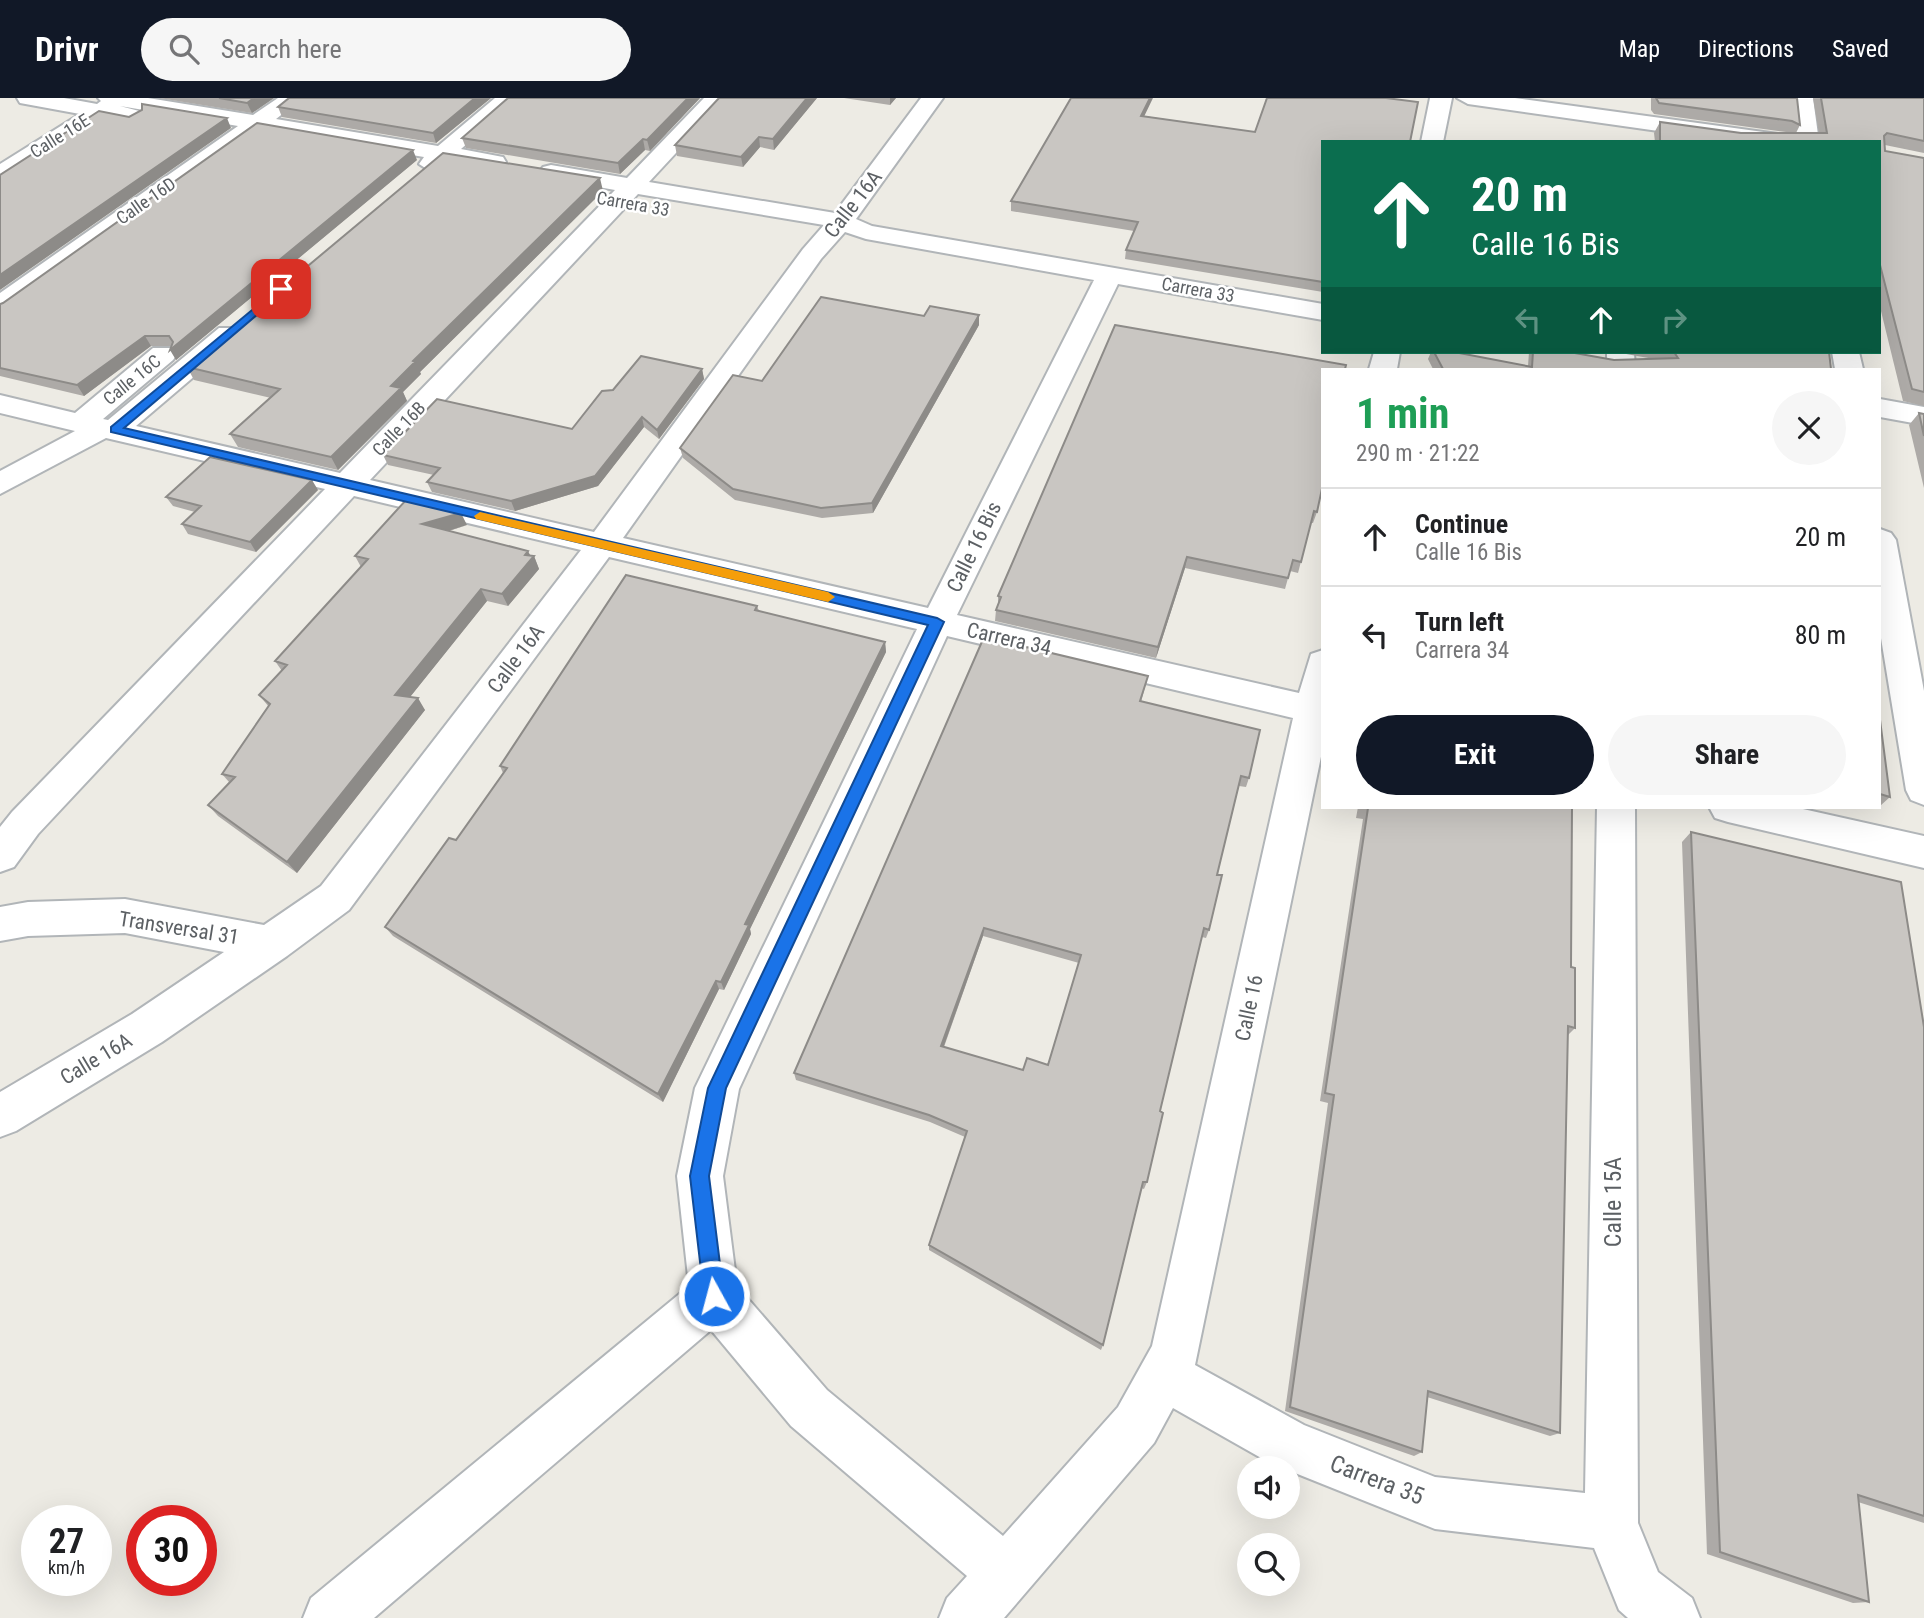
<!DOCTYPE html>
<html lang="en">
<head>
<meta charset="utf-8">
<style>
	:root { --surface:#fff; --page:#f6f6f6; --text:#202124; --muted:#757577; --line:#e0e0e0; --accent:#111827 }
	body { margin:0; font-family:"Roboto Condensed",sans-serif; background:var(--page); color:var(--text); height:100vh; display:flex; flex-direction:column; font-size:26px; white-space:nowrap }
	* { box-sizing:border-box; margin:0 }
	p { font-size:23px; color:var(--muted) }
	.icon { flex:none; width:38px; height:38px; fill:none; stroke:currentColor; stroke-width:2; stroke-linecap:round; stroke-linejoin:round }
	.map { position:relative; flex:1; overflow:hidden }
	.details { position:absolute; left:1321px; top:270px; width:560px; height:441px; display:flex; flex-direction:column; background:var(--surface); border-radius:0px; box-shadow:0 7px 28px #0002 }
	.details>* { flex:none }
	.hud { position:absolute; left:1321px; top:42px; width:560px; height:214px; border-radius:0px; box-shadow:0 7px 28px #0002; background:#0b6e4f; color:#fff; overflow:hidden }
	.buttons { position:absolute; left:1237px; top:1358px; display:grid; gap:14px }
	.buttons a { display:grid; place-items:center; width:63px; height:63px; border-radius:50%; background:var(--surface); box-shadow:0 7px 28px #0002; font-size:35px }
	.speed { position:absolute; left:21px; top:1407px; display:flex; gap:14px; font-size:35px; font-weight:700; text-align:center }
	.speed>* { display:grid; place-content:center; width:91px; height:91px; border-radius:50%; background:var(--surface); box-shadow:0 7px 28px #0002; line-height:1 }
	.speed small { font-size:18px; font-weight:400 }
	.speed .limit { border:10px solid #d22; background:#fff; color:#111 }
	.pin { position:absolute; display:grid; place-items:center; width:60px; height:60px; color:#fff; margin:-30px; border-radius:14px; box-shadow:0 4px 10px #0006 }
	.me { position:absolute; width:77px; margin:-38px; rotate:353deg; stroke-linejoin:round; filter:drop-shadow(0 0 5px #0008) }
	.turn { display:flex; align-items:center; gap:24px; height:147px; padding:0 35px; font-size:32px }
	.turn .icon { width:91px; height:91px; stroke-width:2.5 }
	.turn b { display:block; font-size:49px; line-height:60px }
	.lanes { display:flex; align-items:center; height:66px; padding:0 35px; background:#0003; justify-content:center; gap:35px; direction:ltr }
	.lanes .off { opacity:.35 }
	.round { display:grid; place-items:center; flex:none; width:74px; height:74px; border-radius:37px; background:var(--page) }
	.summary { display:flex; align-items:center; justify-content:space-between; height:119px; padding:0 35px }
	h1 { font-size:42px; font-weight:700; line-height:52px; color:#1e9e55 }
	.action { display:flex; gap:14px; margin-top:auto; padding:14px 35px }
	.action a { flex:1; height:80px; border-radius:42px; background:var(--accent); color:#fff; font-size:28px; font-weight:700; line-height:80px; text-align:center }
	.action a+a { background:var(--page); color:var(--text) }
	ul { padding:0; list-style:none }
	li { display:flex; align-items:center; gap:21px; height:98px; padding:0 35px; border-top:2px solid var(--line) }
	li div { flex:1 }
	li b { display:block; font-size:26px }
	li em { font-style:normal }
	header { display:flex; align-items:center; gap:42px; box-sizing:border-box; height:98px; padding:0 35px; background:var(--accent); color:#fff }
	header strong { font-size:33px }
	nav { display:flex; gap:38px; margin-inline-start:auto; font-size:24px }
	.search { width:490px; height:63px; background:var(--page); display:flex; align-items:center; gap:18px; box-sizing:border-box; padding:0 24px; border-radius:38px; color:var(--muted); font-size:26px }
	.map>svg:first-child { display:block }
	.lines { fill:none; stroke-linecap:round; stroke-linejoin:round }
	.minor-casing { stroke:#b1b5b8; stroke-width:4 }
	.minor { fill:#fff; fill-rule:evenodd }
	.wall { fill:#adaaa7; fill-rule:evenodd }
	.shaded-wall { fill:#8d8b88 }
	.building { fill:#c9c6c2; stroke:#8d8b88; stroke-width:2; fill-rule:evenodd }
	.route { fill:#1a73e8; stroke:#114b97; stroke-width:2 }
	.slow { fill:#f59e0b }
	.labels { text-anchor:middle; stroke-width:5; stroke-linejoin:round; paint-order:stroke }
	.far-street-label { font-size:18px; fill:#5c6064; stroke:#fff }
	.street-label { font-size:21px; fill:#5c6064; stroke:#fff }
	.near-street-label { font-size:24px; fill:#5c6064; stroke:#fff }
</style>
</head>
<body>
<header>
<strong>Drivr</strong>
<div class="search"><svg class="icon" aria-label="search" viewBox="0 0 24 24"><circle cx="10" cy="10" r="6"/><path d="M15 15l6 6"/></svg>Search here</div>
<nav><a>Map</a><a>Directions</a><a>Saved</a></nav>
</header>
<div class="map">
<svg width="1924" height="1520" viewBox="0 0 1924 1520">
	<rect width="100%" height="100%" fill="#edebe4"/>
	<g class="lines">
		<g class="minor-casing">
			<path id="minor" d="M17,0H64L97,6L101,3L98,0H148L253,17L278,0H303L276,21L438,48L495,0H519L461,51L503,59L506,64L503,69L495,71L447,63L430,73L419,66L424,59L261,32L9,213L0,215V195L238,28L120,8L143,14L146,19L135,26L104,20L8,81L0,83V66L80,16L20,5Z
				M704,0H727L649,84L835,115L921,0H943L856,121L872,128L1323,206V222L1118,186L957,517L1299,595L1311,556L1323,552V649L1195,1267L1304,1327L1435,1379L1585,1395L1597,709H1635L1638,1425L1658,1474L1692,1500L1700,1520H1628L1619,1512L1594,1450L1435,1431L1270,1365L1173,1310L1154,1345L1004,1520H939L947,1500L967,1478L791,1328L711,1232L374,1520H303L311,1500L689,1188L677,1078L695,990L917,531L609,459L349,812L287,858L162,944L16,1033L0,1039V994L132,916L224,854L125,835L28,838L0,843V809L28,804L125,801L264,827L321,788L581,452L354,398L38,736L14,769L0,774V729L12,714L325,391L106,340L0,396V373L75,333L0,315V297L75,315L153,250H173L177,256L173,262L103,321L108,322L219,230H237L241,236L237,242L136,328L340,375L615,92L543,79L539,74L543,69L551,67L627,80ZM638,96L824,127L803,151L594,434L370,382ZM845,134L866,141L1094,182L928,510L623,440L821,161ZM947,538L1293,620L1152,1248L1118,1309L1003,1438L827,1292L737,1188L723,1078L739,991Z
				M1430,0H1452L1443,44H1421Z
				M1457,0H1515L1786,37L1797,43L1791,0H1813L1819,44H1736L1468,6Z
				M1374,254H1400L1397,271H1369Z
				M1607,254H1634L1635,271H1607Z
				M1832,254H1859L1863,271H1835Z
				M1880,301L1924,309V327L1880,319Z
				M1880,431L1891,435L1896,442L1924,593V707L1911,702L1906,692L1880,534Z
				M1709,709H1794L1924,738V770L1728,724L1715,720Z"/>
		</g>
		<use href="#minor" class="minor"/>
	</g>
	<path class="wall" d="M159,0H274L252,15Z
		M289,0H491L436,45L282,19L278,9Z
		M508,0H700L650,53L645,52L620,76L466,50L462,40Z
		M719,0H817L774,52L760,49L743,69L677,58L675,47Z
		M844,0H896L890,7Z
		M1651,0H1797L1800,27L1796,35H1819L1813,0H1924V55L1885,47V53L1924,60V308L1903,303L1880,209V44H1655L1654,35L1660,24L1741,35L1786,34L1654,16L1651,12Z
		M1144,18L1323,44V194L1125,161L1126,152L1134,133L1011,113V103Z
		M417,62L176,262L171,248H151L84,298L0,278V206Z
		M603,93L420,274L421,276L403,294L407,303L338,372L238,349L230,336L271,300L194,282L187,269Z
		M979,217V227L873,415L822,420L735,402L683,360L680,350L762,283L924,218Z
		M1431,254H1454L1528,268L1529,254H1569L1614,262L1654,261L1615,254H1829L1831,271H1433L1428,261Z
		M702,271L704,281L659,341L644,329L598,388L515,413L432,394L427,384L434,377L388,367L383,357L572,331L613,292Z
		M1323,271L1317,414L1313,425H1311L1298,475L1290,473L1285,491L1185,470L1156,560L995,523L996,512L998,506V498Z
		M1919,315L1924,316V390L1909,327Z
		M318,392L256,454L188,436L182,426L195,414L173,408L166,399Z
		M467,427L449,433L534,458L539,471L508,508L487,503L410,599L425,612L297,775L218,718L208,707L229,684L222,676L269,609L259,597L282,573L275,563L361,469L355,458Z
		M757,508L759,513L885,544L886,554L750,831L751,836L724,892L719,891L663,1004L393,838L385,829L456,742L503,675L500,668Z
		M1148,578L1141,604L1249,680L1246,689L1239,688L1217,777L1209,832L1206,840L1202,839L1160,1013L1147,1084L1144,1091L1141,1090L1103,1247L1101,1252L929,1152V1147L965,1039L930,1024L796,982L794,975ZM983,838L1079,865L1048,967L1023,972L944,949Z
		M1880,622L1890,699L1880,708Z
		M1358,709H1572L1571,869L1575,930L1568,937L1560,1335L1550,1338L1427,1299L1422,1354L1414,1358L1285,1313L1328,1005L1320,1003L1363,721L1356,720Z
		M1691,734L1924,929V1425L1858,1404L1869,1504L1853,1505L1707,1456L1682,744Z"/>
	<path class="shaded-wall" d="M254,0H274L252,15L247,5Z
		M475,0H491L436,45L433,35Z
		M688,0H700L650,53L647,42Z
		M807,0H817L774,52L773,41Z
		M890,0H896L890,7Z
		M1150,0H1153L1140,27L1141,18Z
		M227,20L231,30L0,192V177Z
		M759,39L760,49L743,69L741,59Z
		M643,41L645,52L620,76L618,65Z
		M413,52L417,62L176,262L170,252Z
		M600,80L603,93L420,274L421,276L403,294L407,303L338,372L331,359L413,263Z
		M979,217V227L873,415L872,405Z
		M145,238L151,248L84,298L77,287Z
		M702,271L704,281L659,341L657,332Z
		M642,319L644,329L598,388L515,413L511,403Z
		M312,382L318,392L256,454L250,444Z
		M461,415L467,427L429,439L422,426Z
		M528,453L532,461L534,458L539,471L508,508L502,496Z
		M1187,459L1185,470L1156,560L1158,549Z
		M481,491L487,503L402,609L395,597Z
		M885,544L886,554L750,831L751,836L724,892L721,884L745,826Z
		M418,600L425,612L297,775L287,764Z
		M984,830L983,838L941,956V948Z
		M716,883L719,891L663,1004L658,996Z"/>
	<path class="building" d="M219,0H254L247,5Z
		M289,0H475L433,35L278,9Z
		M508,0H688L647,42L643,41L618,65L462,40Z
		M719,0H807L773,41L759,39L741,59L675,47Z
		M1071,0H1150L1141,18L1255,34L1267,0H1386L1418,4L1410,44H1323V184L1126,152L1138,124L1011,103Z
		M1656,0H1797L1800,27L1792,23L1659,5Z
		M1821,0H1924V43L1887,35L1884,38L1885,53L1924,60V294L1912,291L1880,167V44H1660V24L1741,35H1827Z
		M142,6L227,20L0,177V77L99,13L129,19L142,12Z
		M257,25L413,52L170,252L173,244L169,238H145L77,287L0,270V206L3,205Z
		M443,55L600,80L413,263L415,264L391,288L401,290L331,359L230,336L280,291L187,269Z
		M821,199L924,218L930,208L979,217L872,405L821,410L733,391L680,350L733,277L762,283Z
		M1115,227L1346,267L1345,271H1323V386L1317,414L1314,413L1301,464L1293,462L1288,480L1187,459L1158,549L996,512L1001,499L998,498Z
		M1434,254H1454L1532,269L1533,254H1569L1614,262L1678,260L1674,254H1829L1831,271H1443Z
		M641,258L702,271L657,332L642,319L595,378L511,403L427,384L440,370L383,357L437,301L572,331L602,293L613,292Z
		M1919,315L1924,316V338Z
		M210,359L312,382L250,444L182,426L201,408L166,399Z
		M406,402L461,415L422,426L528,453L525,457L534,458L502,496L481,491L395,597L418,600L287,764L208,707L235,679L222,676L270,606L259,597L287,567L275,563L368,461L355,458Z
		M626,477L757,508L755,512L885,544L745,826L749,827L721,884L716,883L658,996L385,829L449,740L456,742L507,670L500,668Z
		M984,539L1148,578L1140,603L1260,632L1249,680L1241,678L1217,777H1222L1209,832L1204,830L1160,1013L1163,1015L1147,1084H1143L1103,1247L929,1147L967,1033L929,1017L794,975ZM984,830L1081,857L1048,967L1027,960L1023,972L941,948Z
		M1880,622L1890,699L1880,696Z
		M1361,709H1572L1571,869L1575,870V930L1568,928L1560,1335L1428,1293L1422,1354L1290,1309L1334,997L1325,995L1368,710Z
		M1691,734L1901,784L1924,929V1418L1858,1397L1869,1504L1720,1454Z"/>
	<path class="route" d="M281,188L287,191L285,193L124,330L937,520L944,524L726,990L709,1078L724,1198L721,1205L714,1208L707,1205L704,1198L690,1078L708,990L928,527L111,334V329Z"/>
	<path class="slow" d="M480,414L828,494L835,499L828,504L476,421L474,418Z"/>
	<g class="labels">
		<g class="far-street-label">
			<text transform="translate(60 38) rotate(-32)" y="6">Calle 16E</text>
			<text transform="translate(146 103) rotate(-35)" y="6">Calle 16D</text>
			<text transform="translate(633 106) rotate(10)" y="6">Carrera 33</text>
			<text transform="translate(1198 192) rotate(10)" y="6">Carrera 33</text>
			<text transform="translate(132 282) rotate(-39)" y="6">Calle 16C</text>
			<text transform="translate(399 331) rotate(-46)" y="6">Calle 16B</text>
		</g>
		<g class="street-label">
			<text transform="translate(853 106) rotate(-52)" y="7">Calle 16A</text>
			<text transform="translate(974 449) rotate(-64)" y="7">Calle 16 Bis</text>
			<text transform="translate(1009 541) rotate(13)" y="7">Carrera 34</text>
			<text transform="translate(516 561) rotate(-53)" y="7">Calle 16A</text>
			<text transform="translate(179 830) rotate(9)" y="7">Transversal 31</text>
			<text transform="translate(1249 910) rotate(-78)" y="7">Calle 16</text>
			<text transform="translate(96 961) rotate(-31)" y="7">Calle 16A</text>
		</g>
		<g class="near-street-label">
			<text transform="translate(1613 1104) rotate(-90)" y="8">Calle 15A</text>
			<text transform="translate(1377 1382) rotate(21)" y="8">Carrera 35</text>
		</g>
	</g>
</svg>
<div class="buttons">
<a><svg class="icon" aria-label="sound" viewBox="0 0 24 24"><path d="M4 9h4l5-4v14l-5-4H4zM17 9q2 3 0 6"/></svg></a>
<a><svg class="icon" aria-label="search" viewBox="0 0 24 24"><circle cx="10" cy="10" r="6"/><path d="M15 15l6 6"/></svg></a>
</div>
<div class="speed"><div>27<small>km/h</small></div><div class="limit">30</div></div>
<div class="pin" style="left:281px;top:191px;background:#d93025"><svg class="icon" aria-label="arrive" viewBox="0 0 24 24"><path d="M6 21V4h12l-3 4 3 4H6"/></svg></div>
<svg class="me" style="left:714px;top:1198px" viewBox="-20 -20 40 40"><circle r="17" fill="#1a73e8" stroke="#fff" stroke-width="3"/><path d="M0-11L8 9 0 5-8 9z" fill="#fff"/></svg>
<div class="hud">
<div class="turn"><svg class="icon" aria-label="ahead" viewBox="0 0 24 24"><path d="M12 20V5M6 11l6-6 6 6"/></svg><div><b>20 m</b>Calle 16 Bis</div></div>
<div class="lanes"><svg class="icon off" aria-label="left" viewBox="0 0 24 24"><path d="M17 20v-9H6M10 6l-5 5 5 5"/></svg><svg class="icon" aria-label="ahead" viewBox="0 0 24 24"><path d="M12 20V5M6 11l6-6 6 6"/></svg><svg class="icon off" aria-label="right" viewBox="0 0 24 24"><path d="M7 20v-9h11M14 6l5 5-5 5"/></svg></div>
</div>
<section class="details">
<div class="summary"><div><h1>1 min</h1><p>290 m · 21:22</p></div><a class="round"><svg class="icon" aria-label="close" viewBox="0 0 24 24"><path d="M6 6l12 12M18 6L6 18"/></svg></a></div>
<ul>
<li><svg class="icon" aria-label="ahead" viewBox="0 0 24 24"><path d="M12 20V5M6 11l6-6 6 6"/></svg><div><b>Continue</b><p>Calle 16 Bis</p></div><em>20 m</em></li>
<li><svg class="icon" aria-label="left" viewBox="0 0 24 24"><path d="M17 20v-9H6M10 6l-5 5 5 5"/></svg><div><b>Turn left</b><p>Carrera 34</p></div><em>80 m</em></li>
</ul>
<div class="action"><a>Exit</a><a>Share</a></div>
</section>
</div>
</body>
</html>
